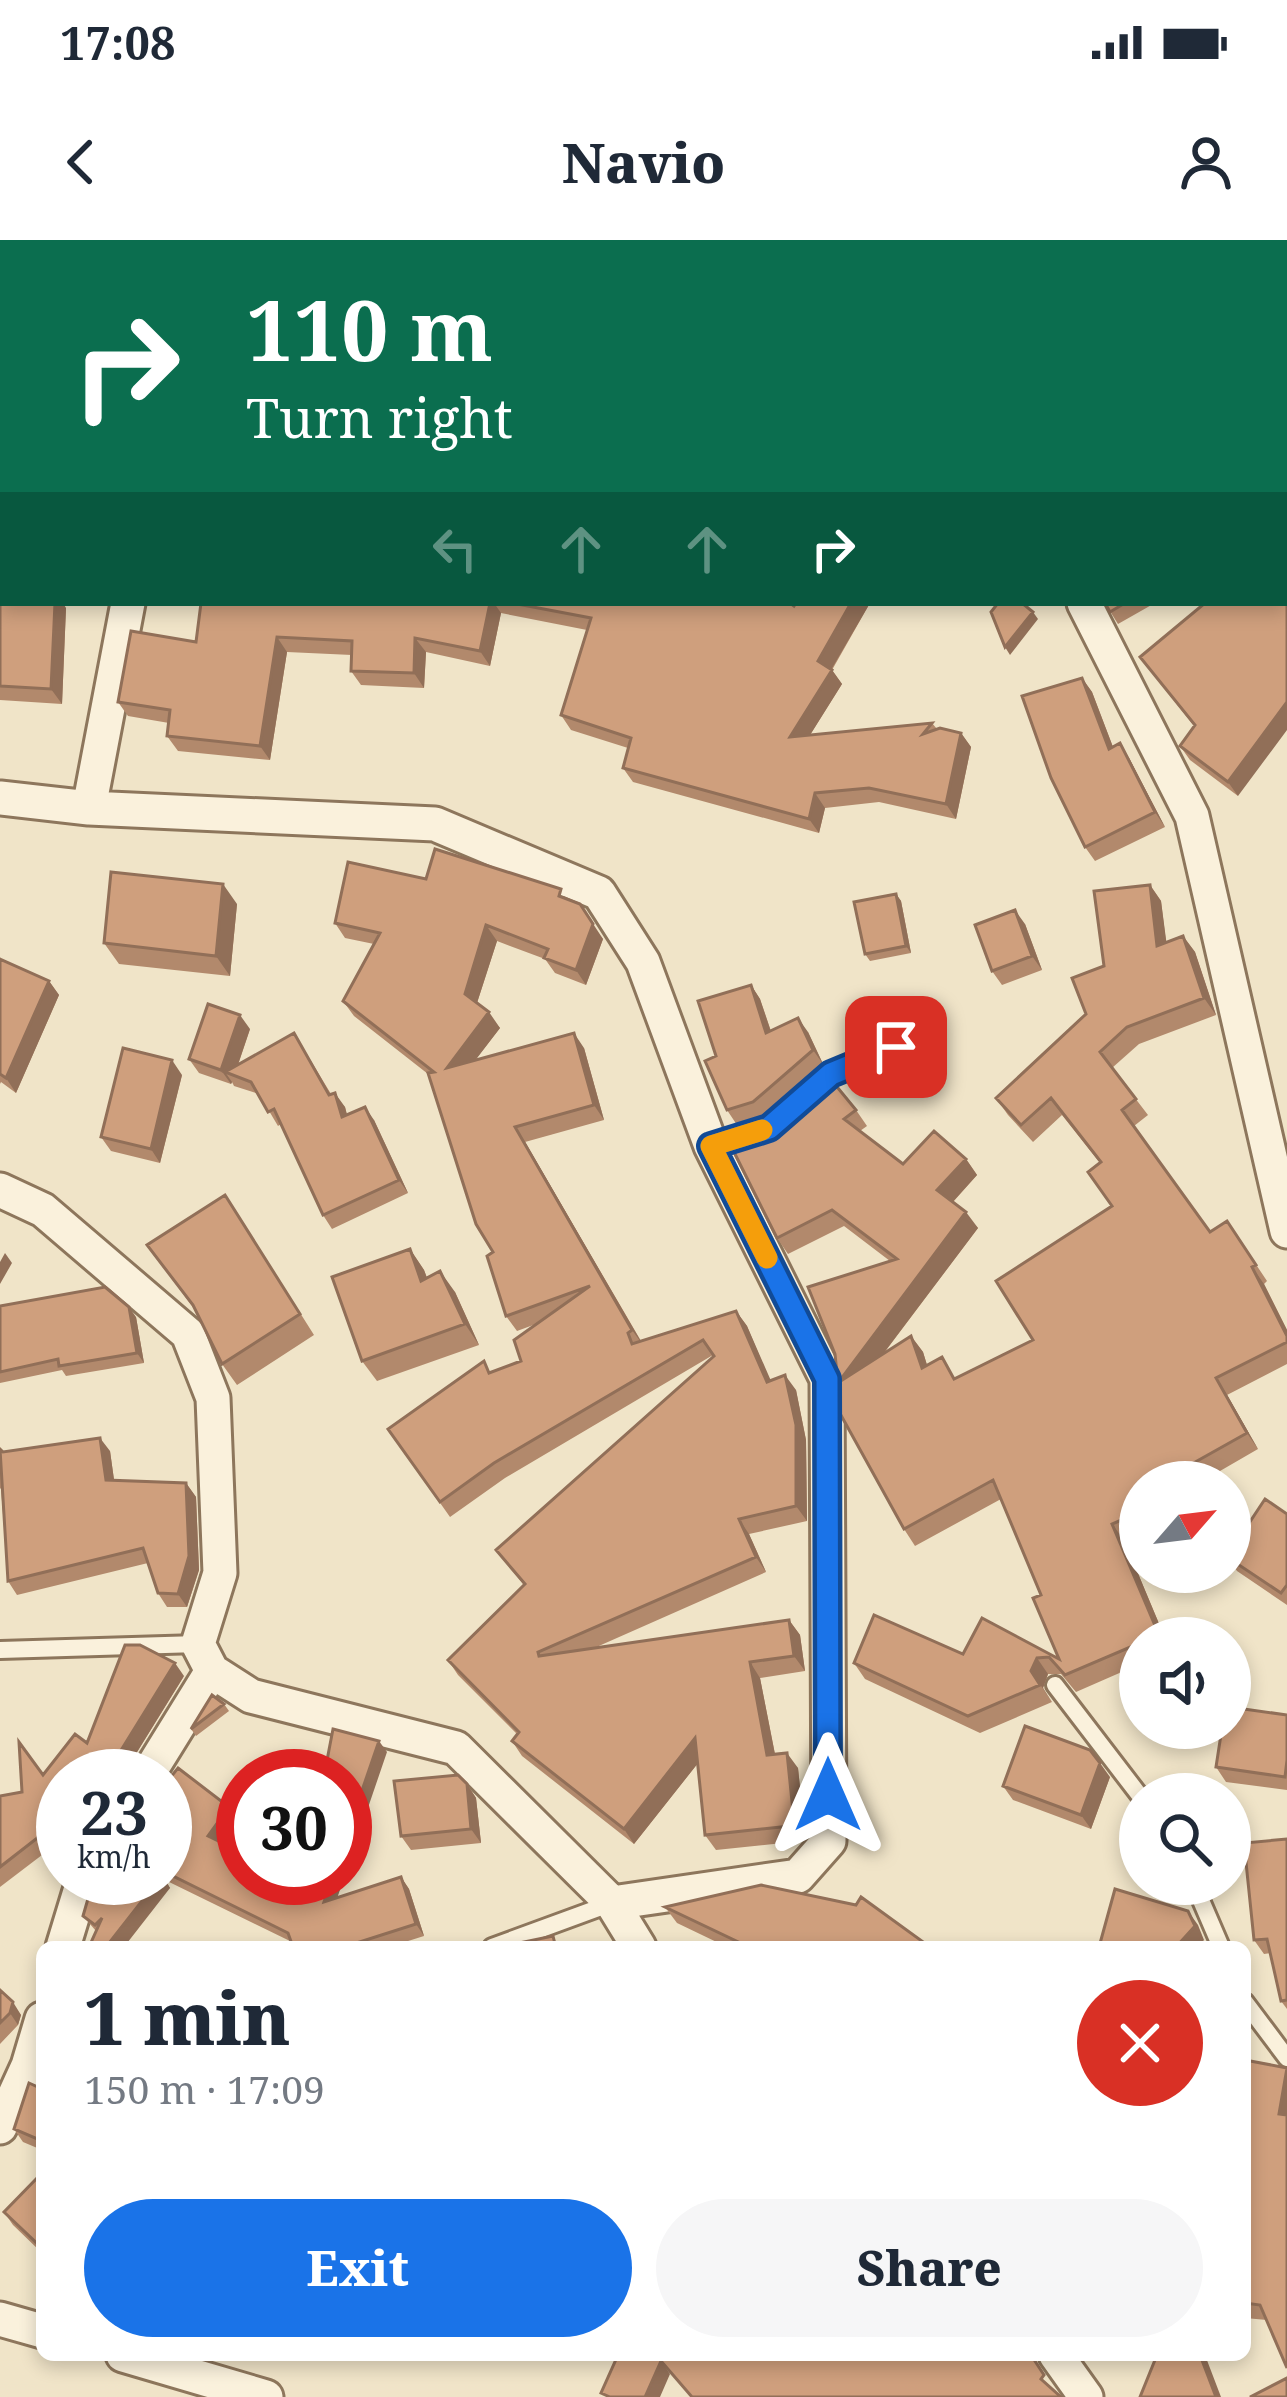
<!DOCTYPE html>
<html lang="en">
<head>
<meta charset="utf-8">
<style>
	:root { --surface:#fff; --page:#f6f6f7; --text:#1f2937; --muted:#747a83; --accent:#1a73e8 }
	body { margin:0; font-family:"Noto Serif",serif; background:var(--page); color:var(--text); height:100vh; display:flex; flex-direction:column; font-size:45px; white-space:nowrap }
	* { box-sizing:border-box; margin:0 }
	p { font-size:39px; color:var(--muted) }
	.icon { flex:none; width:66px; height:66px; fill:none; stroke:currentColor; stroke-width:2; stroke-linecap:round; stroke-linejoin:round }
	.map { position:relative; flex:1; overflow:hidden }
	.details { position:absolute; left:36px; top:1701px; width:1215px; height:420px; display:flex; flex-direction:column; background:var(--surface); border-radius:18px; box-shadow:0 6px 18px #0003 }
	.details>* { flex:none }
	.guide { position:absolute; left:0px; top:0px; width:1287px; height:366px; box-shadow:0 6px 18px #0003; background:#0b6e4f; color:#fff; overflow:hidden }
	.needle { width:78px; rotate:62deg }
	.tools { position:absolute; left:1119px; top:1221px; display:grid; gap:24px }
	.tools a { display:grid; place-items:center; width:132px; height:132px; border-radius:50%; background:var(--surface); box-shadow:0 6px 18px #0003; font-size:60px }
	.speed { position:absolute; left:36px; top:1509px; display:flex; gap:24px; font-size:60px; font-weight:700; text-align:center }
	.speed>* { display:grid; place-content:center; width:156px; height:156px; border-radius:50%; background:var(--surface); box-shadow:0 6px 18px #0003; line-height:1 }
	.speed small { font-size:30px; font-weight:400 }
	.speed .limit { border:18px solid #d22; background:#fff; color:#111 }
	.pin { position:absolute; display:grid; place-items:center; width:102px; height:102px; color:#fff; margin:-51px; border-radius:24px; box-shadow:0 6px 18px #0006 }
	.me { position:absolute; width:132px; margin:-66px; rotate:0deg; stroke-linejoin:round; filter:drop-shadow(0 0 9px #0008) }
	.turn { display:flex; align-items:center; gap:42px; height:252px; padding:0 48px; font-size:54px }
	.turn .icon { width:156px; height:156px; stroke-width:2.5 }
	.turn b { display:block; font-size:84px; line-height:102px }
	.lanes { display:flex; align-items:center; height:114px; padding:0 48px; background:#0003; justify-content:center; gap:60px; direction:ltr }
	.lanes .off { opacity:.35 }
	.round { display:grid; place-items:center; flex:none; width:126px; height:126px; border-radius:63px; background:var(--page) }
	.head { display:flex; align-items:center; justify-content:space-between; height:204px; padding:0 48px }
	h1 { font-size:72px; font-weight:800; line-height:90px }
	.cta { display:flex; gap:24px; margin-top:auto; padding:24px 48px }
	.cta a { flex:1; height:138px; border-radius:72px; background:var(--accent); color:#fff; font-size:48px; font-weight:800; line-height:138px; text-align:center }
	.cta a+a { background:var(--page); color:var(--text) }
	.status { display:flex; justify-content:space-between; align-items:center; height:84px; padding:0 60px; background:var(--surface); direction:ltr }
	.status svg { height:33px; fill:currentColor }
	header { display:flex; justify-content:space-between; align-items:center; height:156px; padding:0 48px; background:var(--surface); font-size:54px; font-weight:800 }
	.map>svg:first-child { display:block }
	.lines { fill:none; stroke-linecap:round; stroke-linejoin:round }
	.stream { stroke:#6f938a; stroke-width:12 }
	.lane-casing { stroke:#8d765c; stroke-width:22 }
	.street-casing { stroke:#8d765c; stroke-width:39 }
	.lane { stroke:#faf1dc; stroke-width:16 }
	.street { stroke:#faf1dc; stroke-width:33 }
	.wall { fill:#b2896c }
	.shaded-wall { fill:#916f58 }
	.building { fill:#cf9f7d; stroke:#916f58; stroke-width:3 }
	.route-casing { stroke:#114b97; stroke-width:30 }
	.route { stroke:#1a73e8; stroke-width:21 }
	.slow { stroke:#f59e0b; stroke-width:21 }
</style>
</head>
<body>
<div class="status"><b>17:08</b><svg viewBox="0 0 49 12"><path d="M0 12V9h3v3zM5 12V6h3v6zM10 12V3h3v9zM15 12V0h3v12zM26 1h20v11H26zM47 4h2v5h-2z"/></svg></div>
<header><svg class="icon" aria-label="back" viewBox="0 0 24 24"><path d="M15 5l-7 7 7 7"/></svg>Navio<svg class="icon" aria-label="person" viewBox="0 0 24 24"><circle cx="12" cy="8" r="4"/><path d="M4 21q1-7 8-7t8 7"/></svg></header>
<div class="map">
<svg width="1287" height="2157" viewBox="0 0 1287 2157">
	<rect width="100%" height="100%" fill="#f0e4c8"/>
	<g class="lines">
		<path class="stream" d="M950,0L953,3
			M1284,254H1287"/>
		<g class="lane-casing">
			<path id="lane" d="M812,850L831,834L896,807
				M0,1410L198,1404
				M1055,1445L1140,1556
				M1194,1644L1221,1707
				M492,1707L612,1663
				M1245,1762L1287,1818"/>
		</g>
		<g class="street-casing">
			<path id="street" d="M862,0L864,3
				M208,3V0
				M624,3L625,0
				M1084,363L1192,576L1287,991
				M0,558L89,568L435,584L599,653L643,722L711,906L827,1139L829,1601L798,1636L612,1663
				M89,568L128,363
				M0,950L43,970L188,1094L213,1158L220,1333L198,1404L212,1431L251,1456L456,1508L612,1663L639,1707
				M147,1536L212,1431
				M63,1707L84,1638
				M0,1887L28,1826L42,1779
				M0,2079L42,2091
				M123,2115L266,2157
				M1056,2115L1086,2157"/>
		</g>
		<use href="#lane" class="lane"/>
		<use href="#street" class="street"/>
	</g>
	<path class="wall" d="M0,351L66,368L62,464L0,460Z
		M201,363H790L794,366L796,363H870L832,430L842,444L810,495L932,483L937,489L961,493L971,507L956,579L879,562L825,568L819,593L633,542L623,528L628,508L571,490L561,475L587,390L501,373L490,426L426,412L424,448L361,445L351,431L352,415L287,412L270,520L178,511L167,496L169,483L128,476L118,462L196,402Z
		M1105,363H1155L1118,384Z
		M1205,363L1238,556L1190,520L1180,506L1194,486L1140,417Z
		M1082,438L1092,452L1113,507L1129,518L1165,587L1095,621L1085,607Z
		M426,639L568,659L603,699L586,745L555,733L545,719L497,701L477,763L500,788L475,820L584,808L604,880L525,902L641,1101L736,1071L747,1086L770,1141L796,1150L806,1200L807,1281L749,1294L766,1332L592,1409L789,1380L800,1395L805,1431L760,1438L775,1514L798,1528L805,1596L801,1601L716,1610L705,1595L698,1523L634,1604L522,1516L512,1501L517,1494L458,1435L448,1420L524,1345L496,1310L714,1116L713,1115L505,1238L450,1277L388,1189L492,1132L521,1121L536,1084L517,1091L506,1076L493,1012L428,834L354,776L343,761L374,704L345,698L335,683Z
		M1150,645L1161,661L1166,702L1183,696L1195,712L1216,775L1139,804L1112,828L1148,875L1134,886L1210,992L1227,981L1267,1041L1264,1044L1287,1090V1124L1227,1155L1258,1209L1201,1242H1140V1294L1124,1300L1165,1398H1140V1424L1076,1452L1061,1434H1048L1043,1448L1052,1462L980,1493L865,1439L854,1423L963,1414L982,1378L1059,1419L1041,1355L1001,1259L915,1306L904,1289L837,1168L890,1021L844,986L788,1014L777,998L730,904L856,870L867,886L860,891L903,924L966,919L977,935L953,962L978,988L884,1113L911,1096L923,1112L927,1125L956,1138L1033,1100L1112,966L1100,923L1062,875L1033,902L1008,875L996,858L1086,774L1104,726Z
		M896,654L901,661L911,713L870,721L865,714Z
		M237,664L230,736L119,724L104,703Z
		M1025,684L1042,730L1002,745L992,731Z
		M0,719L49,741L59,755L16,853L1,842L0,844Z
		M751,745L760,759L771,791L808,792L823,824L763,877L737,885L727,870L716,816Z
		M250,789L238,825L294,793L331,854L345,867L347,875L374,880L408,953L332,989L323,975L281,884L278,886L259,854L234,846L232,842L231,844L199,833L189,819Z
		M182,835L160,923L111,911L101,897Z
		M239,976L314,1095L237,1145L222,1124L195,1070L147,1005Z
		M410,1009L424,1030L427,1038L455,1052L479,1105L377,1141L362,1121Z
		M0,1066L136,1077L144,1123L66,1136L62,1130L0,1143Z
		M0,1209L3,1212L110,1211L114,1240L186,1243L196,1257L199,1330L187,1367H167L158,1353L148,1323L17,1355L8,1341L1,1248L0,1249Z
		M1287,1274V1365L1237,1331L1230,1321V1312Z
		M184,1436L129,1525V1536H63V1599L0,1647V1556L22,1552L87,1503Z
		M224,1464L229,1471L196,1496L191,1489Z
		M1287,1475V1550L1226,1542L1216,1527Z
		M1110,1537L1091,1589L1013,1560L1003,1546Z
		M165,1544L237,1578L220,1602L243,1638H344L337,1657L401,1637L409,1649L424,1696L389,1707H293L292,1702L165,1640L170,1648L96,1691L83,1676L94,1638H165Z
		M467,1544L476,1558L481,1603L411,1610L401,1596Z
		M1287,1599V1769L1281,1761L1271,1713L1264,1714L1254,1700Z
		M665,1667L926,1704L929,1707H727L677,1683Z
		M0,1750L21,1775L18,1785L0,1804Z
		M1245,1820L1267,2080L1245,2078Z
		M42,1849V1910L23,1902L14,1889Z
		M42,1933V2013L13,1985L4,1972Z"/>
	<path class="shaded-wall" d="M55,363H63L66,368L62,464L51,449Z
		M490,363H494L501,373L490,426L480,411Z
		M851,363H870L828,435L818,421Z
		M1033,372L1038,379L1010,415L1005,407Z
		M277,397L287,412L270,520L260,506Z
		M415,398L426,412L424,448L414,433Z
		M832,430L842,444L800,511L790,497Z
		M1082,438L1092,452L1119,523L1109,509Z
		M1287,462V490L1238,556L1228,542Z
		M961,493L971,507L956,579L946,564Z
		M1120,503L1129,518L1165,587L1155,572Z
		M815,553L825,568L819,593L809,579Z
		M223,644L237,664L230,736L216,716Z
		M1150,645L1161,661L1169,722L1157,706Z
		M896,654L901,661L911,713L906,706Z
		M580,664L603,699L586,745L576,730Z
		M1015,670L1025,684L1042,730L1032,716Z
		M486,685L497,701L475,769L465,754Z
		M1183,696L1195,712L1216,775L1204,758Z
		M49,741L59,755L16,853L6,838Z
		M751,745L760,759L776,807L766,793Z
		M489,772L500,788L458,843L447,828Z
		M240,775L250,789L234,836L225,832L232,842L231,844L221,830Z
		M798,778L808,792L823,824L813,810Z
		M574,793L584,808L604,880L594,865Z
		M172,820L182,835L160,923L151,909Z
		M335,853L345,867L351,891L342,877Z
		M365,867L374,880L408,953L399,940Z
		M515,887L525,902L643,1105L632,1090Z
		M966,919L977,935L949,966L937,950Z
		M966,972L978,988L849,1159L838,1143Z
		M410,1009L424,1030L436,1062L421,1041Z
		M5,1013L12,1023L0,1044V1022Z
		M1252,1027L1264,1044L1287,1090V1096Z
		M440,1031L455,1052L479,1105L465,1084Z
		M129,1067L136,1077L144,1123L137,1113Z
		M736,1071L747,1086L778,1157L767,1142Z
		M911,1096L923,1112L933,1145L922,1128Z
		M785,1135L796,1150L806,1200L807,1281L796,1266Z
		M1216,1138L1227,1155L1258,1209L1247,1193Z
		M100,1198L110,1211L116,1254L106,1240Z
		M186,1243L196,1257L199,1330L187,1367L178,1354Z
		M739,1279L749,1294L766,1332L756,1317Z
		M1112,1284L1124,1300L1165,1398H1162L1159,1395Z
		M789,1380L800,1395L805,1431L794,1416Z
		M1037,1418L1048,1434L1043,1448L1052,1462L1031,1431Z
		M750,1422L760,1438L778,1530L767,1515Z
		M175,1423L184,1436L129,1525V1536H122L120,1512Z
		M695,1498L706,1513L634,1604L624,1589Z
		M379,1501L387,1512L345,1635V1600Z
		M787,1513L798,1528L805,1596L801,1601L790,1586Z
		M1100,1523L1110,1537L1091,1589L1081,1575Z
		M467,1544L476,1558L481,1603L471,1589Z
		M229,1567L237,1578L216,1607L208,1596Z
		M401,1637L409,1649L424,1696L416,1684Z
		M160,1638H164L170,1648L124,1707H106Z
		M332,1638H344L332,1673L324,1662Z
		M1188,1671L1198,1685L1204,1700L1198,1707H1176Z
		M13,1762L21,1775L18,1785L10,1773Z
		M1287,1828V1886L1279,1874Z
		M1200,2115H1205L1221,2157H1216Z
		M661,2121L670,2134L660,2157H645Z"/>
	<path class="building" d="M226,0H474L473,3H224Z
		M1284,307L1287,313V462L1228,542L1180,506L1195,485L1140,417L1205,363H1284Z
		M0,351H3V363H55L51,449L0,446Z
		M201,363H490L480,411L415,398L414,433L351,431L352,401L277,397L260,506L167,496L170,470L118,462L131,391L196,402Z
		M512,363H790L794,366L796,363H851L818,421L832,430L790,497L932,483L923,494L940,488L961,493L946,564L869,548L815,553L809,579L623,528L631,498L561,475L591,378Z
		M998,363H1022L1033,372L1005,407L991,372Z
		M1105,363H1125L1110,372Z
		M1082,438L1109,509L1120,503L1155,572L1085,607L1051,538L1022,456Z
		M435,609L561,649L559,656L580,664L593,684L576,730L544,718L548,709L486,685L465,754L489,772L447,828L574,793L594,865L515,887L632,1090L628,1093L632,1104L736,1071L767,1142L785,1135L796,1185V1266L739,1279L756,1317L538,1412L539,1416L789,1380L794,1416L750,1422L767,1515L787,1513L794,1581L790,1586L705,1595L695,1498L624,1589L512,1501L519,1492L448,1420L525,1344L496,1310L714,1116L703,1100L494,1223L440,1262L388,1189L484,1121L489,1133L521,1121L514,1100L590,1046L506,1076L487,1016L493,1012L476,984L428,833L434,832L343,761L380,693L335,683L348,622L426,639Z
		M111,632L223,644L216,716L104,703Z
		M1150,645L1157,706L1183,696L1204,758L1127,787L1100,812L1136,859L1122,870L1210,992L1227,981L1256,1025L1252,1027L1287,1096V1102L1216,1138L1247,1193L1165,1239L1167,1242H1140V1272L1112,1284L1159,1395L1151,1398H1140V1403L1065,1435L1049,1417L1037,1418L1031,1431L1040,1445L968,1476L854,1423L874,1375L963,1414L982,1378L1059,1419L1033,1358L1041,1355L993,1240L904,1289L837,1168L836,1144L911,1096L922,1128L942,1117L954,1139L1033,1100L996,1041L1112,966L1088,932L1101,922L1051,858L1021,885L996,858L1086,774L1072,738L1104,726L1094,651Z
		M896,654L906,706L865,714L854,662Z
		M1015,670L1032,716L992,731L975,685Z
		M0,719L49,741L6,838L0,834Z
		M751,745L766,793L798,778L813,810L753,862L727,870L705,821L716,816L698,761Z
		M208,764L240,775L221,830L189,819Z
		M294,793L329,855L335,853L342,877L365,867L399,940L323,975L274,869L268,872L251,842L225,832Z
		M123,808L172,820L151,909L101,897Z
		M824,831L856,870L844,879L903,924L934,891L966,919L937,950L966,972L838,1143L835,1114L808,1047L897,1019L832,970L777,998L730,904L740,899L737,892L765,882Z
		M225,955L300,1074L222,1124L193,1065L147,1005Z
		M410,1009L421,1041L440,1031L465,1084L362,1121L332,1037Z
		M105,1047L129,1067L137,1113L59,1126L58,1119L0,1132V1066Z
		M100,1198L106,1240L186,1243L189,1316L178,1354L158,1353L143,1308L8,1341L0,1209L3,1212Z
		M1265,1259L1287,1274V1345L1281,1353L1230,1319V1312Z
		M125,1405H140L175,1423L120,1512V1534L118,1536H63V1578L0,1627V1556L22,1552L19,1502L43,1535L75,1494L87,1503Z
		M212,1455L224,1464L191,1489Z
		M1230,1467L1287,1475V1520L1285,1537L1216,1527L1222,1488H1230Z
		M1025,1486L1090,1510L1100,1523L1081,1575L1003,1546Z
		M333,1489L379,1501L345,1600V1536H324Z
		M178,1528L229,1567L208,1596L243,1613V1638H332L324,1662L401,1637L416,1684L344,1707H293L288,1693L165,1632V1544Z
		M458,1535L467,1544L471,1589L401,1596L394,1541Z
		M1287,1599V1760L1281,1761L1267,1699L1254,1700L1244,1603Z
		M94,1638H160L106,1707H89L102,1678L95,1685L83,1676Z
		M761,1645L856,1665L861,1657L926,1704L924,1707H749L665,1667Z
		M1115,1649L1188,1671L1195,1686L1176,1707H1099Z
		M553,1696L555,1704L581,1707H500Z
		M0,1750L13,1762L10,1773L0,1783Z
		M1245,1820L1287,1828L1279,1874L1287,1875V2128L1260,2065L1245,2063Z
		M29,1843L42,1849V1901L14,1889Z
		M42,1933V2008L4,1972Z
		M618,2115H1031L1044,2135L1041,2139L1061,2157H692L661,2121L645,2157H610L601,2153Z
		M1157,2115H1200L1216,2157H1140Z
		M1287,2138V2157H1250Z"/>
	<g class="lines">
		<g class="route-casing">
			<path id="route" d="M828,1555L827,1139L711,906L769,888L831,834L896,807"/>
		</g>
		<use href="#route" class="route"/>
		<path class="slow" d="M762,890L711,906L767,1018"/>
	</g>
</svg>
<div class="tools">
<a><svg class="needle" viewBox="-14 -14 28 28"><path d="M0-13l5 13h-10z" fill="#e53935"/><path d="M0 13l5-13h-10z" fill="#747a83"/></svg></a>
<a><svg class="icon" aria-label="sound" viewBox="0 0 24 24"><path d="M4 9h4l5-4v14l-5-4H4zM17 9q2 3 0 6"/></svg></a>
<a><svg class="icon" aria-label="search" viewBox="0 0 24 24"><circle cx="10" cy="10" r="6"/><path d="M15 15l6 6"/></svg></a>
</div>
<div class="speed"><div>23<small>km/h</small></div><div class="limit">30</div></div>
<div class="pin" style="left:896px;top:807px;background:#d93025"><svg class="icon" aria-label="arrive" viewBox="0 0 24 24"><path d="M6 21V4h12l-3 4 3 4H6"/></svg></div>
<svg class="me" style="left:828px;top:1555px" viewBox="-20 -20 40 40"><path d="M0-17L14 15 0 8-14 15z" fill="#1a73e8" stroke="#fff" stroke-width="4"/></svg>
<div class="guide">
<div class="turn"><svg class="icon" aria-label="right" viewBox="0 0 24 24"><path d="M7 20v-9h11M14 6l5 5-5 5"/></svg><div><b>110 m</b>Turn right</div></div>
<div class="lanes"><svg class="icon off" aria-label="left" viewBox="0 0 24 24"><path d="M17 20v-9H6M10 6l-5 5 5 5"/></svg><svg class="icon off" aria-label="ahead" viewBox="0 0 24 24"><path d="M12 20V5M6 11l6-6 6 6"/></svg><svg class="icon off" aria-label="ahead" viewBox="0 0 24 24"><path d="M12 20V5M6 11l6-6 6 6"/></svg><svg class="icon" aria-label="right" viewBox="0 0 24 24"><path d="M7 20v-9h11M14 6l5 5-5 5"/></svg></div>
</div>
<section class="details">
<div class="head"><div><h1>1 min</h1><p>150 m · 17:09</p></div><a class="round" style="background:#d93025;color:#fff"><svg class="icon" aria-label="close" viewBox="0 0 24 24"><path d="M6 6l12 12M18 6L6 18"/></svg></a></div>
<div class="cta"><a>Exit</a><a>Share</a></div>
</section>
</div>
</body>
</html>
